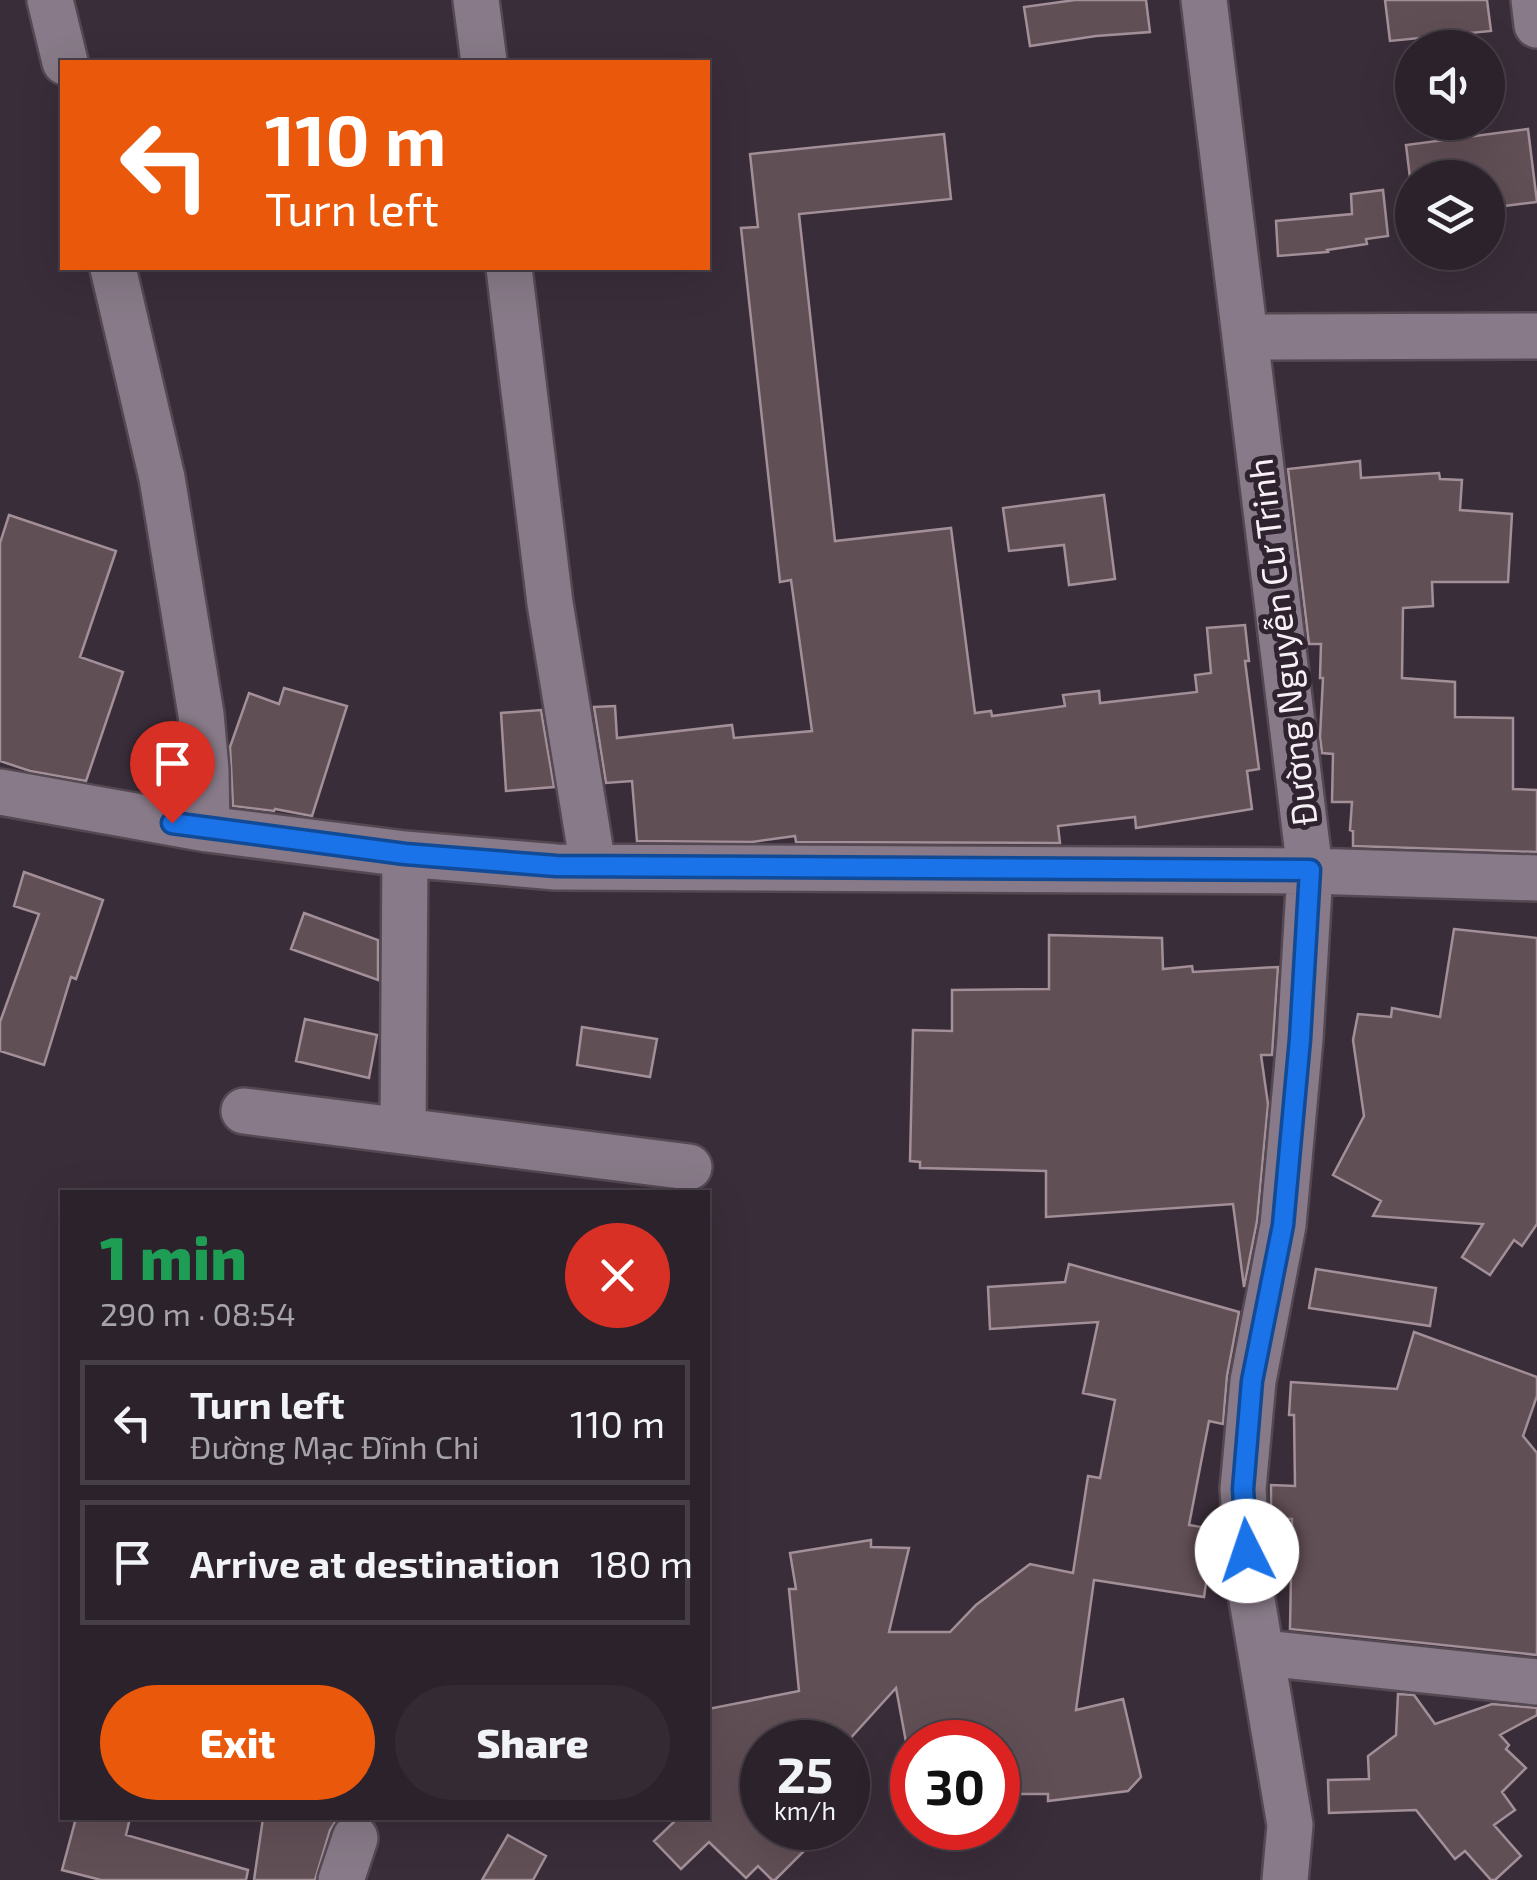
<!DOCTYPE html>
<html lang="en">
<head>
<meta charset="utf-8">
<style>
	:root { --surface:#2b222b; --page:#332a33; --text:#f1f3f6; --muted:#a6a4a9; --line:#473f47; --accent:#ea580c }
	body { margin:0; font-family:"Exo 2",sans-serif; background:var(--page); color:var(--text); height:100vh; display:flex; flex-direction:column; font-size:38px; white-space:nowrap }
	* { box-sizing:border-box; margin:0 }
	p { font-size:32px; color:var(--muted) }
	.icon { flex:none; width:55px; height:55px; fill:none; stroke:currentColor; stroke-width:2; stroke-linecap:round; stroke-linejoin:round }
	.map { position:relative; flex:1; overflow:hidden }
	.panel { position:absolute; left:60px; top:1190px; width:650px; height:630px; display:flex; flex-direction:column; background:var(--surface); border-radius:0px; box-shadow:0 10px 40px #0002,0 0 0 2px var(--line) }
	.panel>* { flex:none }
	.top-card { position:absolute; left:60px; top:60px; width:650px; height:210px; border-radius:0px; box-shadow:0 10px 40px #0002,0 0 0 2px var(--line); background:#ea580c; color:#fff; overflow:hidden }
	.controls { position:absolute; left:1395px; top:30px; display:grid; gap:20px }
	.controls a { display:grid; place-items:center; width:110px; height:110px; border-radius:50%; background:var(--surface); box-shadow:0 10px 40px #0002,0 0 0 2px var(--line); font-size:50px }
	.speed { position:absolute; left:740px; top:1720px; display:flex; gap:20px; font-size:50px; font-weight:700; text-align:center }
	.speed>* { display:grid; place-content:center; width:130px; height:130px; border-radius:50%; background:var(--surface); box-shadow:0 10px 40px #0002,0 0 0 2px var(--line); line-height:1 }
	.speed small { font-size:25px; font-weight:400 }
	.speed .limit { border:15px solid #d22; background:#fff; color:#111 }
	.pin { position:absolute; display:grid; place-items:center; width:85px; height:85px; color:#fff; margin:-102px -42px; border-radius:50% 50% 50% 0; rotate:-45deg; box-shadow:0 0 10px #0007 }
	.pin .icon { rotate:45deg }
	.me { position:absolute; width:110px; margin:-55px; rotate:356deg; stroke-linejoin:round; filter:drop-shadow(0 0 8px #0008) }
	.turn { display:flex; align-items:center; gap:35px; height:210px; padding:0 40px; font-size:45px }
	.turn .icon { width:130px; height:130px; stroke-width:2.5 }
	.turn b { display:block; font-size:70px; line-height:85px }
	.round { display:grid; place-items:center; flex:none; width:105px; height:105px; border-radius:52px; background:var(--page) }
	.head { display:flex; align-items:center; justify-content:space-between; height:170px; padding:0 40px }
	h1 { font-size:60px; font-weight:800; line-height:75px; color:#1e9e55 }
	.primary-button { display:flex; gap:20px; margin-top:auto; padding:20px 40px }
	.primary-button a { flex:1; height:115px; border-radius:60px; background:var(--accent); color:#fff; font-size:40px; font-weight:800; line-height:115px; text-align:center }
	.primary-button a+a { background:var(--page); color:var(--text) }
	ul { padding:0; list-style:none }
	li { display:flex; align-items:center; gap:30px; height:125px; margin:0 20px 15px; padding:0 20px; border:5px solid var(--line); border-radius:0px }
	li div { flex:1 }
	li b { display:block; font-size:38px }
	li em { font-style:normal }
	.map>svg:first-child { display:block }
	.building { fill:#614f56; stroke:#a38f97; stroke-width:2.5 }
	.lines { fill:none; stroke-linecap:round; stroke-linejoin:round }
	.minor-casing { stroke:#544953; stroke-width:50 }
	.minor { stroke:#887a88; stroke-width:45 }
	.route-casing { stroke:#114b97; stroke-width:25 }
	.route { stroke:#1a73e8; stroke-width:18 }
	.labels { text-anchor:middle; stroke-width:10; stroke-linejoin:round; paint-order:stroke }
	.street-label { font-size:35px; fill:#f7eff6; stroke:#2f232f }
</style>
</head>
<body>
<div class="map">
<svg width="1537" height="1880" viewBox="0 0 1537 1880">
	<rect width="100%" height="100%" fill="#392d39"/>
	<path class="building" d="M1075,0H1146L1150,32L1096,36L1030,46L1024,7Z
		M1385,0H1487L1491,31L1390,41Z
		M1528,129L1537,202L1488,208V178H1410L1406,145Z
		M944,134L951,199L799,214L835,541L951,528L975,713L991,711L992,716L1065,706L1063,695L1099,691L1100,703L1197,692L1195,675L1211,673L1207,628L1245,625L1249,661H1245L1259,769L1247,771L1252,809L1136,828L1135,817L1058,826L1060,843H1053L796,842L795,836L752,842L637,841L632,781L606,783L594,707L615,706L617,738L732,725L734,738L812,731L791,580L780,582L741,228L758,227L750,154Z
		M1383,190L1388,236L1366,239L1367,244L1327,250L1328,252L1278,256L1276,221L1352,214L1351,194Z
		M1360,461L1361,478L1439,473L1440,479L1462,480L1460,510L1512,514L1508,582H1432L1433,606L1403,608L1402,678L1455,682V717L1513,718V789L1537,790V852L1353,846V831L1350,830L1352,802H1332L1333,754L1322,753L1320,737L1323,678H1320L1321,644H1309L1288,469Z
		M1104,495L1115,579L1069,585L1064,545L1009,551L1003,508Z
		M9,515L116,551L80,657L123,672L86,781L30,771L0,761V543Z
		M284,688L347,706L312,816L275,809L274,811L233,806L230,747L249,693L279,704Z
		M541,710L554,787L506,791L501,713Z
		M24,872L103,900L76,979L71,977L44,1065L0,1051V1022L39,914L14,906Z
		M304,913L378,940V980L291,949Z
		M1454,929L1537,938V1224L1522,1246L1514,1240L1490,1275L1462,1257L1483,1224L1373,1216L1381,1201L1333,1175L1364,1116L1353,1040L1358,1014L1391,1017L1392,1008L1440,1017Z
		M1049,935L1162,938L1163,969L1192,966L1193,972L1278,967L1272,1055H1261L1268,1104L1257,1221L1244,1287L1233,1204L1046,1217V1171L920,1168V1162L910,1161L913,1030L952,1031V990L1049,989Z
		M305,1019L377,1035L369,1078L296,1061Z
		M582,1027L657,1039L650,1077L577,1065Z
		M1069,1264L1239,1312L1227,1376L1223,1424L1209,1421L1189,1525L1219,1530L1220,1548L1218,1564L1209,1563L1204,1597L1094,1580L1076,1710L1123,1699L1141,1777L1128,1791L1048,1801V1794H1012V1777L998,1778V1742H906L896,1688L847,1742H762V1828H781L804,1851L775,1880H772L758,1866L746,1878L709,1842L681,1869L654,1841L678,1818H708V1709L799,1691L789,1589H796L790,1553L871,1540V1547L909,1548L889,1632H950L976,1605L1030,1564L1073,1573L1088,1476L1100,1478L1115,1400L1083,1393L1098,1322L990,1329L988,1287L1065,1282Z
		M1316,1269L1436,1288L1430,1326L1309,1308Z
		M1414,1332L1537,1377V1396L1523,1436L1537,1453V1655L1290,1629L1292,1519L1271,1518V1485L1295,1486L1294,1415H1289L1291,1382L1397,1389Z
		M1398,1694L1414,1695L1435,1724L1492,1704L1537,1708V1715L1500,1735L1509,1745L1506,1749L1526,1768L1502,1792L1515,1810L1494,1825L1521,1856L1495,1880H1491L1465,1851L1455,1859L1416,1810L1329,1813L1328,1780L1369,1779L1368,1756L1396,1735Z
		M76,1818H130L126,1835L248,1870L246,1880H101L62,1870Z
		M263,1818H338L330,1830L315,1880H254Z
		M508,1835L546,1856L533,1880H482Z"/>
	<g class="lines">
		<g class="minor-casing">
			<path id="minor" d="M50,0L65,62
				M476,0L484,62
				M1204,0L1310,871L1300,1039L1283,1225L1253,1381L1243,1489L1249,1582L1290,1825L1285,1880
				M1534,0L1537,25
				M113,268L162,478L201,714L206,770L207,829
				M509,268L550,603L593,866
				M1246,337L1537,336
				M0,792L207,829L405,854L556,867L1310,871L1537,878
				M244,1111L689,1167
				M403,1131L405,854
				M1263,1653L1537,1682
				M341,1880L355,1838"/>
		</g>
		<use href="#minor" class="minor"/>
	</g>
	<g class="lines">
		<g class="route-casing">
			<path id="route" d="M172,823L405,854L556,866L1310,870L1300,1039L1283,1225L1252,1381L1243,1489L1247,1551"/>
		</g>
		<use href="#route" class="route"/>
	</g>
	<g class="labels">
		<g class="street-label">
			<text transform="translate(1283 642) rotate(-97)" y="12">Đường Nguyễn Cư Trinh</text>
		</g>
	</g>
</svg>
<div class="controls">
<a><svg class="icon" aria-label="sound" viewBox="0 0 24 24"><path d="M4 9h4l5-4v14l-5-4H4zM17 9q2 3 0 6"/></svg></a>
<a><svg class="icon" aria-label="layers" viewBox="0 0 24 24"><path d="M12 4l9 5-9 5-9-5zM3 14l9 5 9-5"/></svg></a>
</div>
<div class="speed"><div>25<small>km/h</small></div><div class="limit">30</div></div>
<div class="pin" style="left:172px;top:823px;background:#d93025"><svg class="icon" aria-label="arrive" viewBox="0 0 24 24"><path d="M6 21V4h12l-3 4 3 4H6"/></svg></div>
<svg class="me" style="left:1247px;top:1551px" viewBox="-20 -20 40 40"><circle r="19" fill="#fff"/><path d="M0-13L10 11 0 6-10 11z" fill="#1a73e8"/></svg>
<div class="top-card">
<div class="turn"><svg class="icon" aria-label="left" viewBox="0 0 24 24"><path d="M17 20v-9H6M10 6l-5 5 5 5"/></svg><div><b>110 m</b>Turn left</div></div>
</div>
<section class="panel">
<div class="head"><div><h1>1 min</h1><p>290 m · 08:54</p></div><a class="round" style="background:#d93025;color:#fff"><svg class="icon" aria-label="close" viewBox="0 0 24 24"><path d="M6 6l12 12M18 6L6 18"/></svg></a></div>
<ul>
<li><svg class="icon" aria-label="left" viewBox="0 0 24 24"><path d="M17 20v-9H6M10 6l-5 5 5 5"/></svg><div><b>Turn left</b><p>Đường Mạc Đĩnh Chi</p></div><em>110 m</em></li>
<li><svg class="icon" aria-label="arrive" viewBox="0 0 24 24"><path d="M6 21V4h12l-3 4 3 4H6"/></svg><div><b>Arrive at destination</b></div><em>180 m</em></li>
</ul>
<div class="primary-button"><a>Exit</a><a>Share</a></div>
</section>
</div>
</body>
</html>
